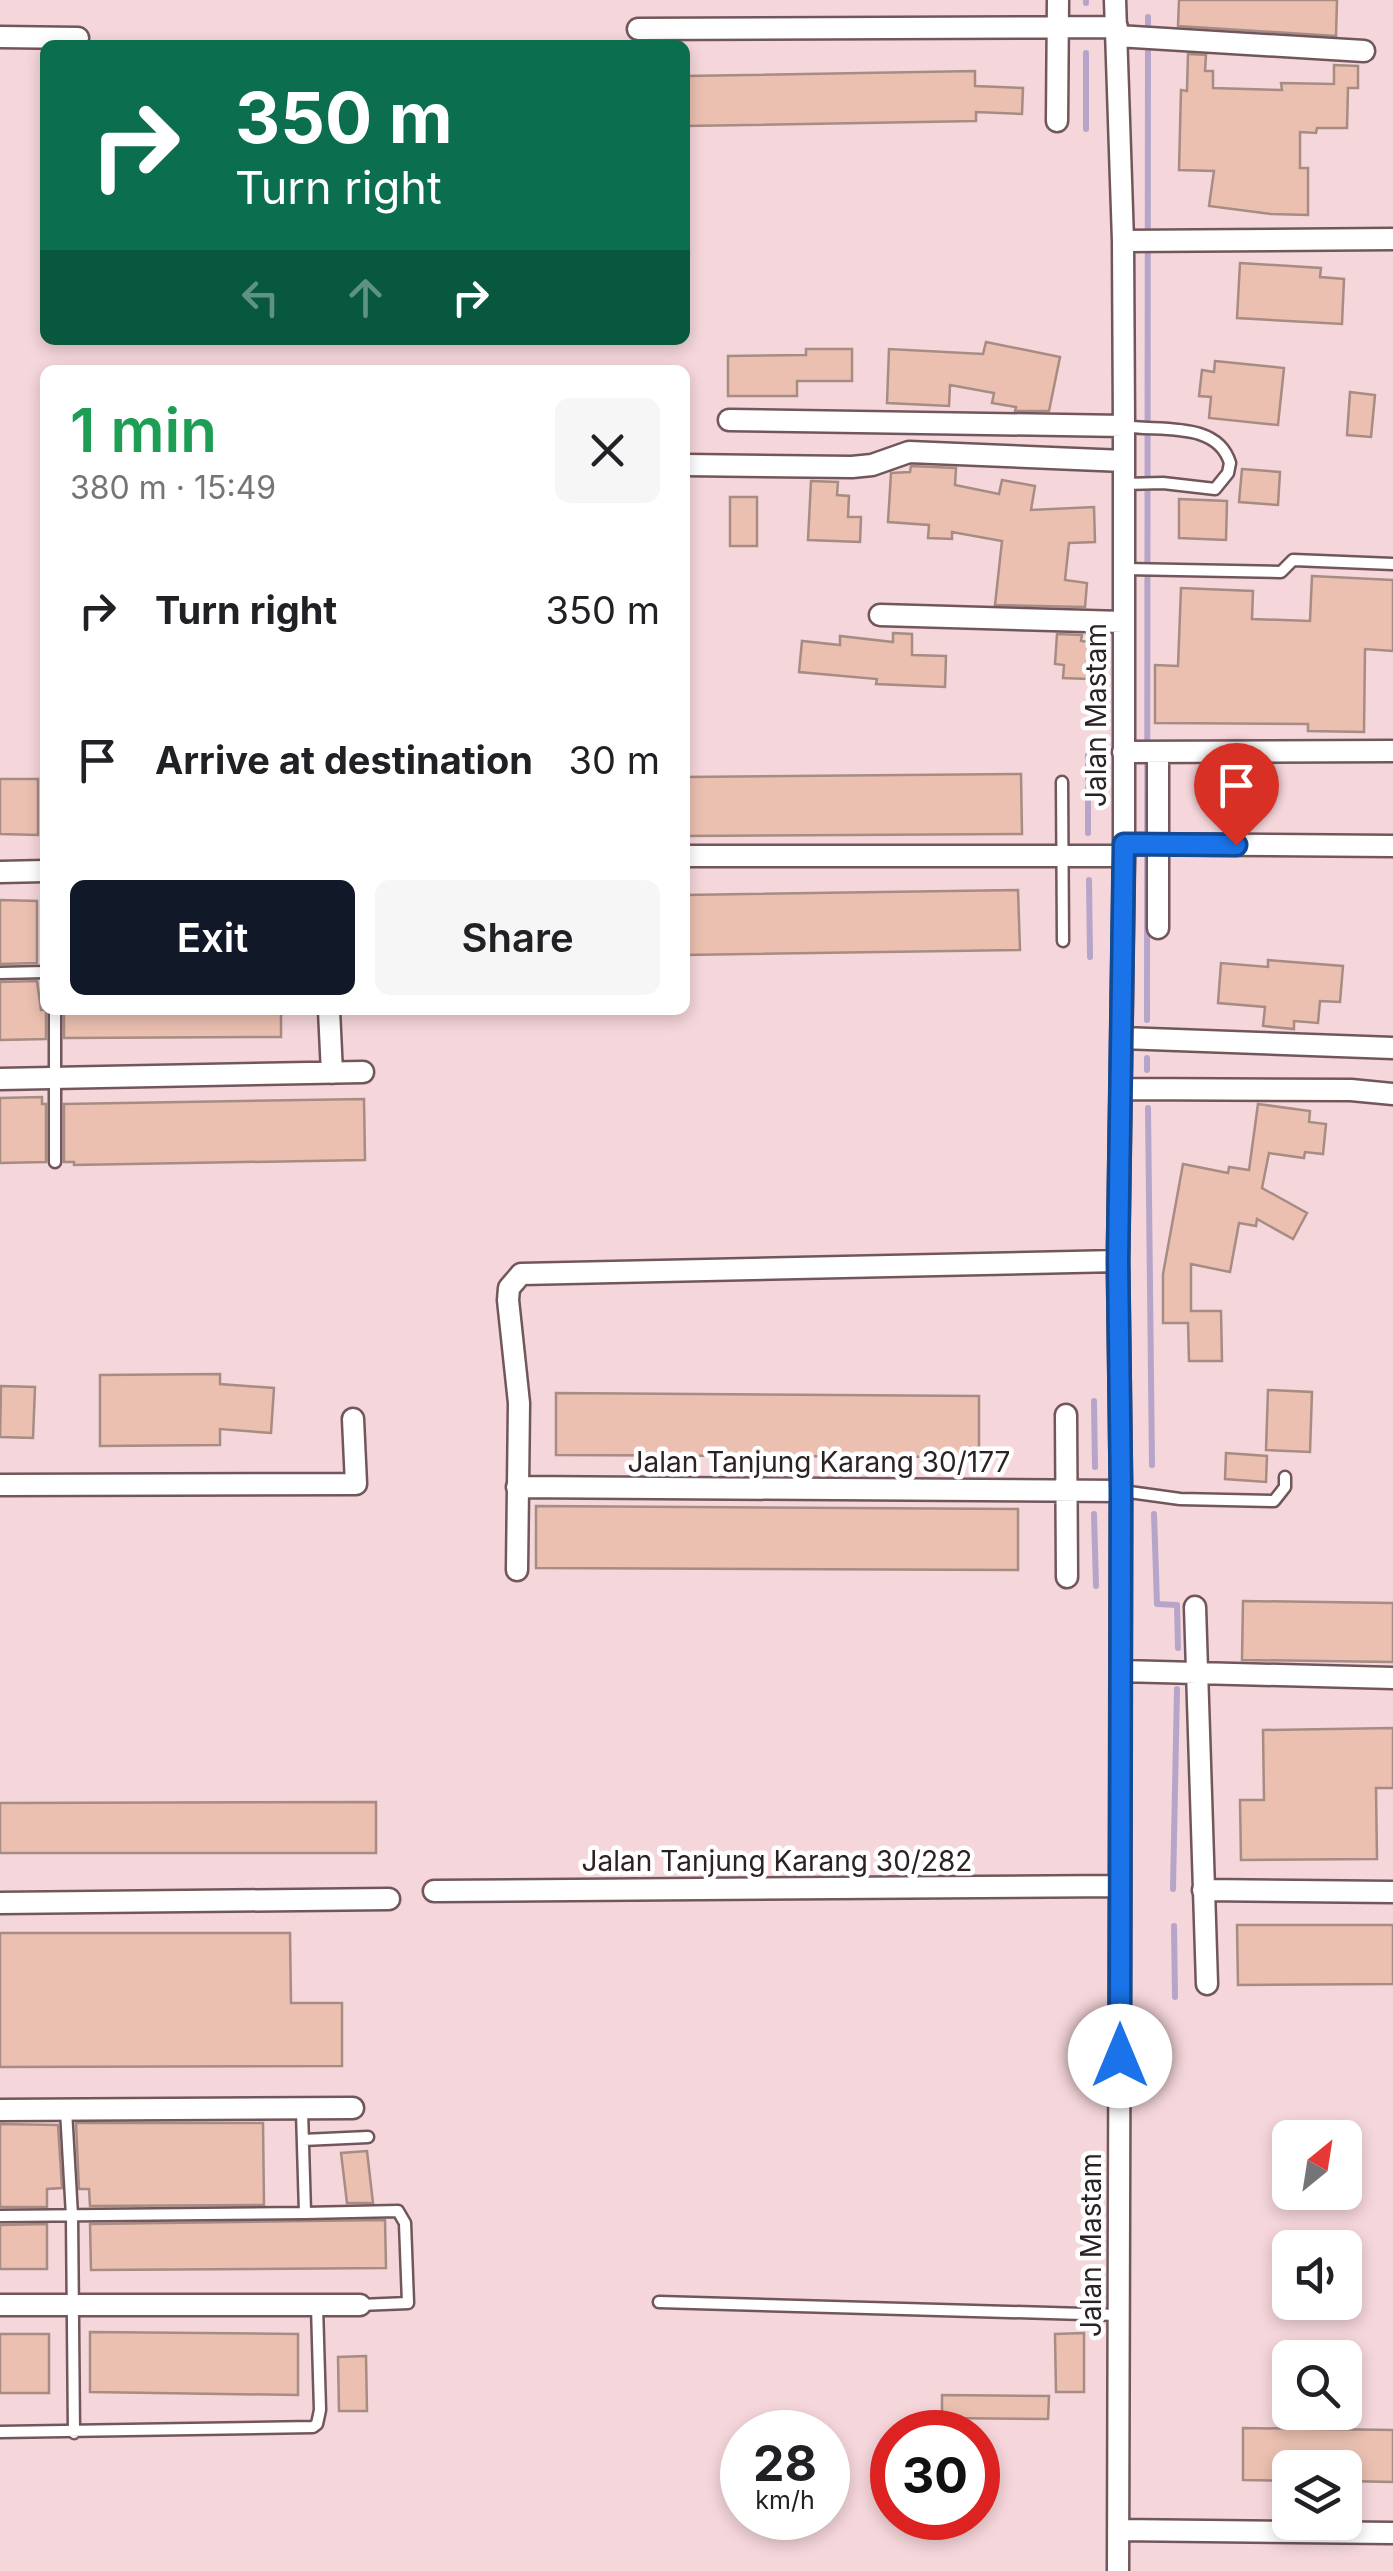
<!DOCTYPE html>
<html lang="en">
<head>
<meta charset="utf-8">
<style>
	:root { --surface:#fff; --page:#f6f6f6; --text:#202124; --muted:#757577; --accent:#111827 }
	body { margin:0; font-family:Inter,sans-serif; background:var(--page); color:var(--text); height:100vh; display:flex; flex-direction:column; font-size:38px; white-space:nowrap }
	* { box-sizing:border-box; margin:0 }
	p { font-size:32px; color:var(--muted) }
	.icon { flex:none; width:55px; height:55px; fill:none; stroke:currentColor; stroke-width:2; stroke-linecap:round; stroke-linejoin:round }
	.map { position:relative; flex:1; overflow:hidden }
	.details { position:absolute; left:40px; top:365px; width:650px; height:650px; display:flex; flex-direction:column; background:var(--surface); border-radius:15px; box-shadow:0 5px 15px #0003 }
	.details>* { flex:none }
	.guide { position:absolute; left:40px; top:40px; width:650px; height:305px; border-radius:15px; box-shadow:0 5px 15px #0003; background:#0b6e4f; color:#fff; overflow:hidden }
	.needle { width:65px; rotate:30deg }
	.controls { position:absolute; left:1272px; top:2120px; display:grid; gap:20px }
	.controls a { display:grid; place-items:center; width:90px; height:90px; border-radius:15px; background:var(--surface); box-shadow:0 5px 15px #0003; font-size:50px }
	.speed { position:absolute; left:720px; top:2410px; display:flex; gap:20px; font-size:50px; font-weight:700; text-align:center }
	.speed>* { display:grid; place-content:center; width:130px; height:130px; border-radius:50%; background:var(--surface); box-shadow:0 5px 15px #0003; line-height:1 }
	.speed small { font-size:25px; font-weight:400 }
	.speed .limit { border:15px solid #d22; background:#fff; color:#111 }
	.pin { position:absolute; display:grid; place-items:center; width:85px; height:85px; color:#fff; margin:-102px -42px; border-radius:50% 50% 50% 0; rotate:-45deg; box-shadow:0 0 10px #0007 }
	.pin .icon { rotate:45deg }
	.me { position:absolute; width:110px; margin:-55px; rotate:0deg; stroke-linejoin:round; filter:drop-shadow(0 0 8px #0008) }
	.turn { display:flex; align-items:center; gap:35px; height:210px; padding:0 30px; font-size:45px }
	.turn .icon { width:130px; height:130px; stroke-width:2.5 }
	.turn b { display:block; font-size:70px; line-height:85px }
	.lanes { display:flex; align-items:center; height:95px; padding:0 30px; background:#0003; justify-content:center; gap:50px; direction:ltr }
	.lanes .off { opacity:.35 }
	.round { display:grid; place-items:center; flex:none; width:105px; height:105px; border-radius:15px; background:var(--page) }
	.overview { display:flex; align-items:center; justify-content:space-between; height:170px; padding:0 30px }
	h1 { font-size:60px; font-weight:600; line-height:75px; color:#1e9e55 }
	.action { display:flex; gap:20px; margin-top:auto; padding:20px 30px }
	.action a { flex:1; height:115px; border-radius:15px; background:var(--accent); color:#fff; font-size:40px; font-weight:600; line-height:115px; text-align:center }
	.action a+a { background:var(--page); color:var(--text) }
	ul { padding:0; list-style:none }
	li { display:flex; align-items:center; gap:30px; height:150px; padding:0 30px }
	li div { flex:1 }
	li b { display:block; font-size:38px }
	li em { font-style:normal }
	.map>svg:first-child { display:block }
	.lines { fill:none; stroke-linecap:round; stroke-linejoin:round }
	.stream { stroke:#b6a5c9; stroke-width:6 }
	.building { fill:#ebc0b1; stroke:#a68c83; stroke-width:2.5 }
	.lane-casing { stroke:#71575b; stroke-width:15 }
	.street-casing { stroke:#71575b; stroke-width:25 }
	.lane { stroke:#fff; stroke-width:10 }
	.street { stroke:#fff; stroke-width:20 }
	.route-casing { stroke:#114b97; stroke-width:25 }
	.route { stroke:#1a73e8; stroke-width:18 }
	.labels { text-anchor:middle; stroke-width:9; stroke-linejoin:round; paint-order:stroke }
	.street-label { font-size:28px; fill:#2d2223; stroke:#fff }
</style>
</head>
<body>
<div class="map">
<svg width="1393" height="2571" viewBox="0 0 1393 2571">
	<rect width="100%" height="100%" fill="#f5d6da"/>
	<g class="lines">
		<path class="stream" d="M1086,0V3
			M1086,53V129
			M1088,755V833
			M1089,880L1090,957
			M1147,1020L1148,17
			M1147,1070V1058
			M1148,1108L1152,1465
			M1094,1401L1095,1467
			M1094,1514L1096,1586
			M1154,1514L1157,1604L1177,1605L1178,1648
			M1173,1889L1177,1689
			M1174,1926L1175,1997"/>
	</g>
	<path class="building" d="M1179,0H1337L1336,36L1178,26Z
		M1188,54L1206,55L1205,71H1213V88L1282,90L1281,83L1334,84V65L1358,66V88H1348L1347,128H1317L1316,133L1300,132V168H1308V215L1271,214L1209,206L1214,171L1179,170L1181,90L1187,91Z
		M975,71V86L1023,88L1022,114L976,112V121L685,126V76Z
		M1240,263L1321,268L1320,277L1344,279L1342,324L1237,318Z
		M986,342L1060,357L1049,411H1015L1016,407L992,403L994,393L950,385L949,406L887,403L889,349L983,354Z
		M806,349H852V381H797V396H728V356L806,355Z
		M1215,361L1284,368L1278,425L1209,418L1211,397L1199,396L1202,370L1214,372Z
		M1350,392L1375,395L1371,437L1347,435Z
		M911,466L956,468L955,485L999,494L1002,480L1035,486L1031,510L1094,507L1095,542L1069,543L1065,580L1087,583L1085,607L995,605L1002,541L952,532V539L928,538L929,525L888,522L891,473L910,472Z
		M1242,469L1280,472L1278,505L1239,502Z
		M811,481L838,482L837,495L849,496L848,517H861L860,542L808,540Z
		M730,497H757V546H730Z
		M1179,499L1227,501L1226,540L1179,538Z
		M1312,576L1393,580V651L1365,649L1364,732L1308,731V724L1155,723V665L1178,666L1181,588L1253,591L1252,619L1310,621Z
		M893,633L912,634V655L946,656L945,687L876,684L877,679L799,672L802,641L840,645V636L893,642Z
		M1057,634L1082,635L1081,641L1090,642L1088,679L1063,678L1064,665L1055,664Z
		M1021,774L1022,834L685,836V777Z
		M0,779H38V835L0,834Z
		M1018,890L1020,950L685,955V895Z
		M0,900L37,901V963L0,964Z
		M1268,960L1343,966L1340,1002L1320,1001L1318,1023L1294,1021V1029L1263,1026L1265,1007L1218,1003L1221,963L1268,967Z
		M37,981L41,1010H46V1039L0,1040V982Z
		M64,1010H281V1037L64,1038Z
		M42,1097V1104H46V1162L0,1163V1098Z
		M364,1099L365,1160L74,1165V1162H64V1104Z
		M1258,1104L1310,1111L1309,1122L1326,1124L1323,1154L1305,1152L1304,1158L1269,1153L1262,1188L1307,1213L1293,1239L1257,1219L1256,1226L1239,1223L1230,1272L1191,1264V1311H1221L1222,1361H1189L1188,1323H1163V1274L1183,1164L1228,1173L1229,1167L1249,1170Z
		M220,1374V1384L274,1388L271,1433L220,1429V1445L100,1446V1375Z
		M1,1386L35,1387L33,1438L0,1437Z
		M1268,1390L1312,1392L1310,1452L1266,1450Z
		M556,1393L979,1396V1457L556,1455Z
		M1226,1453L1267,1456L1266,1482L1225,1479Z
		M536,1506L1018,1509V1570L536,1568Z
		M1243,1601L1393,1603V1662L1242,1660Z
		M1393,1728V1788H1376L1377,1859L1241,1860L1240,1800H1264L1263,1730Z
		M376,1802V1853H0V1803Z
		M1237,1925H1393V1984L1238,1985Z
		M0,1933H290L291,2003H342V2066L0,2067Z
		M76,2123H263L264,2205L90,2206L89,2189H79Z
		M0,2124L58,2125L62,2188L47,2189V2207H0Z
		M367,2151L373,2203H347L341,2153Z
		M385,2220L386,2268L91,2270L90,2224Z
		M47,2224V2269H0V2225Z
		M90,2332L298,2334V2395L90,2392Z
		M1084,2333V2392H1056L1055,2334Z
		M0,2334H49V2393H0Z
		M366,2356L367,2411H339L338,2357Z
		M942,2395L1049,2396L1048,2419L942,2418Z
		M1243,2428L1393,2430V2482L1345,2481V2468H1290V2481L1243,2480Z"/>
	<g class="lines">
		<g class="lane-casing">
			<path id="lane" d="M1124,426C1158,432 1217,420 1230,463L1228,473L1215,489L1163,483L1124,484
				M1125,569L1281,572L1293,560L1393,564
				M1062,782L1063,941
				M0,973L45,972
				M55,1010V1162
				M1122,1491L1180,1499L1274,1501L1285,1487V1477
				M66,2110L72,2216L74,2433
				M302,2111L305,2213L398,2211L405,2223L408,2303L360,2305
				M303,2140L368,2137
				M0,2216L305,2213
				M659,2302L1118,2315
				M0,2432L313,2427L317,2424L320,2410L317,2306"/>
		</g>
		<g class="street-casing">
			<path id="street" d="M1115,0L1123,241L1124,426V856L1118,1261L1121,1491L1118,2571
				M638,29L1117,27
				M1117,36L1364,51
				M0,37L78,38
				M1057,121L1058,0
				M1123,241L1393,239
				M729,420L1124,426
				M685,465L852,467L872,465L909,452L1124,461
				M880,615L1123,622
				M1123,752L1393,751
				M1124,844L1393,846
				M685,856H1124
				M0,872L45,871
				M1158,928V762
				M329,1010L332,1073
				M1122,1038L1393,1048
				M0,1079L363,1072
				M1122,1089L1351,1090L1393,1094
				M1066,1415L1067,1577
				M0,1485L356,1484L353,1419
				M517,1487L1121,1491
				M517,1570L519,1403L508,1300L509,1288L521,1274L1118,1261
				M1195,1607L1207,1984
				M1121,1671L1393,1678
				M1203,1890L1393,1892
				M434,1891L1120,1886
				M0,1903L389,1899
				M0,2110L353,2108
				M0,2305H360
				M1118,2530L1393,2533"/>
		</g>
		<use href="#lane" class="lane"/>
		<use href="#street" class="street"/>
	</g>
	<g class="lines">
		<g class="route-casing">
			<path id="route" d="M1120,2056L1121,1491L1118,1261L1124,844L1236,845"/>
		</g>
		<use href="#route" class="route"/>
	</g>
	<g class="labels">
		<g class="street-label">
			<text transform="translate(1096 715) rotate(-90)" y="10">Jalan Mastam</text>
			<text x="819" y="1472">Jalan Tanjung Karang 30/177</text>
			<text x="777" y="1871">Jalan Tanjung Karang 30/282</text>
			<text transform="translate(1091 2245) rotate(-90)" y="10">Jalan Mastam</text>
		</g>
	</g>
</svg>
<div class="controls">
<a><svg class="needle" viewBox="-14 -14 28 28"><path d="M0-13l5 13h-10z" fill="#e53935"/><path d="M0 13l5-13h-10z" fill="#757577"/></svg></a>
<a><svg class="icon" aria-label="sound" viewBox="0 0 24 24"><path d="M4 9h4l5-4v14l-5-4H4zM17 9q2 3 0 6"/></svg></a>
<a><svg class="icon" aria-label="search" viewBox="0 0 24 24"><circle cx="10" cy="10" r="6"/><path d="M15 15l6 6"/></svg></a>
<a><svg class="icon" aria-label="layers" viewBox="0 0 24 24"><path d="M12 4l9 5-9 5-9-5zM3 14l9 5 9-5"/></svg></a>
</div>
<div class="speed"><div>28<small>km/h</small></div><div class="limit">30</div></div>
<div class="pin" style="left:1236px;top:845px;background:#d93025"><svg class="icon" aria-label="arrive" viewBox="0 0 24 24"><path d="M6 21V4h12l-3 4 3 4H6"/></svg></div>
<svg class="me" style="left:1120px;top:2056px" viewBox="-20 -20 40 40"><circle r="19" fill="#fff"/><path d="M0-13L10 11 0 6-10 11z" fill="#1a73e8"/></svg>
<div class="guide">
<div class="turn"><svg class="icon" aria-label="right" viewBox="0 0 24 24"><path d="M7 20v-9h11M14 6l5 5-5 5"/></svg><div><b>350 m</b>Turn right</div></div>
<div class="lanes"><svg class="icon off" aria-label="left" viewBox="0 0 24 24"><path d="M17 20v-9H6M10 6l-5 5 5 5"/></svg><svg class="icon off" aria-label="ahead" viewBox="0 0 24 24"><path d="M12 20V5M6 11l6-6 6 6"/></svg><svg class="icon" aria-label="right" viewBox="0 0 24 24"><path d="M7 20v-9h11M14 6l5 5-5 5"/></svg></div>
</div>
<section class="details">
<div class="overview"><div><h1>1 min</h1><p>380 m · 15:49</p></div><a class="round"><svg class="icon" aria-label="close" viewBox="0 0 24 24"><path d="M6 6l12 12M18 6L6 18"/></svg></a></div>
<ul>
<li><svg class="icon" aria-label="right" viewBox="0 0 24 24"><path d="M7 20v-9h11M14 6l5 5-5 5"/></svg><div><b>Turn right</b></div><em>350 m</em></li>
<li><svg class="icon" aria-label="arrive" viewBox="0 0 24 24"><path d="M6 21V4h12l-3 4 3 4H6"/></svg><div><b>Arrive at destination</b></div><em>30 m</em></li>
</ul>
<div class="action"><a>Exit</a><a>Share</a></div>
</section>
</div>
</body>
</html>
